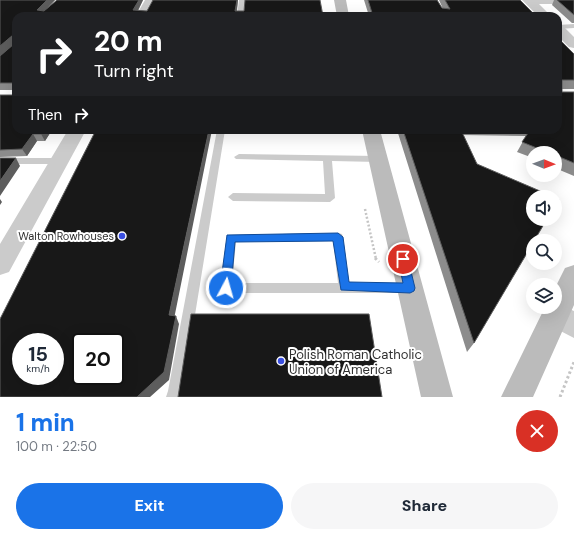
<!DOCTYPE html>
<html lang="en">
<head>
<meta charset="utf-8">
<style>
	:root { --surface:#fff; --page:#f6f6f7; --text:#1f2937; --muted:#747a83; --accent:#1a73e8 }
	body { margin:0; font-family:"DM Sans",sans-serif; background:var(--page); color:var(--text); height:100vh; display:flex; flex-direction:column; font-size:15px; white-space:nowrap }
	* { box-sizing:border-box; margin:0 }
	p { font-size:13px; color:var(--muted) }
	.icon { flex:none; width:22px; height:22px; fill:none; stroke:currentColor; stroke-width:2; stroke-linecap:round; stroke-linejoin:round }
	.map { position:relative; height:397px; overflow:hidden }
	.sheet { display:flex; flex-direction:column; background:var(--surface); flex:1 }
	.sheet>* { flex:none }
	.hud { position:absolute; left:12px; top:12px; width:550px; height:122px; border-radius:12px; box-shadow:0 4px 16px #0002; background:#202124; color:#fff; overflow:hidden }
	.needle { width:26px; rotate:91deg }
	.fabs { position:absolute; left:526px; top:146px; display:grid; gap:8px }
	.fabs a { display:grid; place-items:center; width:36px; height:36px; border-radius:50%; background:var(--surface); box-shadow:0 4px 16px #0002; font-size:20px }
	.speed { position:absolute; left:12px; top:333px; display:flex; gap:8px; font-size:20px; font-weight:700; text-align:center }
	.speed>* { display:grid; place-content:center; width:52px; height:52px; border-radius:50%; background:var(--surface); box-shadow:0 4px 16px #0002; line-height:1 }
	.speed small { font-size:10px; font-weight:400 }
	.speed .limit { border:2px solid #111; border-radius:6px; background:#fff; color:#111 }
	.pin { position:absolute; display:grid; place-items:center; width:34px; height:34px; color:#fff; margin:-17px; border:2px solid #fff; border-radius:50%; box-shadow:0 1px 4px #0007 }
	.me { position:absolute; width:44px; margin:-22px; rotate:6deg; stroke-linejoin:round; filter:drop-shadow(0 0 3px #0008) }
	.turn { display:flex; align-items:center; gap:14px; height:84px; padding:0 16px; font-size:18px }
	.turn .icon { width:52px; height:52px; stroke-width:2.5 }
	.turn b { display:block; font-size:28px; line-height:34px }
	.then { display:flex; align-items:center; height:38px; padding:0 16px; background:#0003; gap:8px; font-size:15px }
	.round { display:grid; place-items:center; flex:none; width:42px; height:42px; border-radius:21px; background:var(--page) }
	.head { display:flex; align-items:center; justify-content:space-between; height:68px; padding:0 16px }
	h1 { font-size:24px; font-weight:800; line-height:30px; color:var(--accent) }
	.primary-button { display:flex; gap:8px; margin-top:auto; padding:8px 16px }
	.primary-button a { flex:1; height:46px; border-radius:24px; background:var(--accent); color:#fff; font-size:16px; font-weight:800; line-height:46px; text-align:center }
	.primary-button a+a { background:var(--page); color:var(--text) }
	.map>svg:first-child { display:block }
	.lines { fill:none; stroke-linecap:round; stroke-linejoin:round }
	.path-far1 { stroke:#c5c5c5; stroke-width:2.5; stroke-dasharray:2 2; stroke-linecap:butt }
	.path { stroke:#c5c5c5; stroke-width:3; stroke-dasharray:2.5 2.5; stroke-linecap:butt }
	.lane { fill:#cbcbcb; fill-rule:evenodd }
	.street { fill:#cbcbcb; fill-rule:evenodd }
	.secondary { fill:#bbb; fill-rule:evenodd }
	.wall { fill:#8c8c8c }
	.shaded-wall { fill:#5d5d5d }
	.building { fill:#181818; stroke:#5d5d5d; fill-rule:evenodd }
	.route { fill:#1a73e8; stroke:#114b97 }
	.poi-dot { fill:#3a4fe1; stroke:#fff; stroke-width:1.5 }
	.labels { text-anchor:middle; stroke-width:4; stroke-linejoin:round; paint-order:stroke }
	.poi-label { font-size:11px; fill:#313131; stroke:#fff; text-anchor:end }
	.near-poi-label { font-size:13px; fill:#313131; stroke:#fff; text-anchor:start }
</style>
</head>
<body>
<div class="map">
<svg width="574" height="397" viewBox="0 0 574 397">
	<rect width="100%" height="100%" fill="#fff"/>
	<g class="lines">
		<path class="path-far1" d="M365,209L376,259"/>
		<path class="path" d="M375,258L379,262
			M560,397L574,362"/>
		<path class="lane" d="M239,0H245L243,16H237Z
			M574,0V4H530L527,2L530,0Z
			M574,24V28L558,29V25Z
			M217,130H225L182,395L181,397H166L168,391Z
			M239,154L378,156L383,159L378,162L332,161L335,198L330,202L233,201L228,197L233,193L325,194L323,161L236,159L234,157Z
			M0,158H59L64,161L59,164H0Z
			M338,233L342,234L343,237L349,283H410L414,284L416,288L414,292L410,293H226L222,292L220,288L227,235ZM333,241L338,283H232L236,242Z"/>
		<path class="street" d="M145,0H157L148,16H136Z
			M522,0H535L551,16H538Z
			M558,25L563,26L574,37V48L569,47L558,36Z
			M68,130H86L9,272L0,275V244Z
			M555,303L574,311V338L547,324L543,315L546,307H555Z"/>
		<path class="secondary" d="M334,0H346L349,16H337Z
			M362,130H380L453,397H421Z
			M574,265V305L533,397H501L545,307H555V288L565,268Z"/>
	</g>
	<path class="wall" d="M0,0H55L44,11L143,0L138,11H147L153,0H238L237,11L323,16H16V130H52L45,141H37L27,156L0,157V95H13V90H0Z
		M364,0H437L442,8L443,9L439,0H520L536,16H369Z
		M554,0H574V23H572L552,5Z
		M558,38L574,54V89H562V92H574V176L555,168V153H533V158L517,152L526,136L463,135L474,343L467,352L397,130H558Z"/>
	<path class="shaded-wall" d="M47,0H55L40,16L37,10Z
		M139,0H143L135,16L133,10Z
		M237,0H238L236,16L235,11Z
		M13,35L16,42L0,56V46Z
		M44,130H52L45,141L41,134Z
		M209,130H212L173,324L169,315Z
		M33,134L37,141L27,156L22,149Z
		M16,158L20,166L0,196V181Z
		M0,199L2,202L0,205Z
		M176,316L179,324L169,380L150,397H137Z"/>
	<path class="building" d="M0,0H47L37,10L44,11L57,0H139L133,10L147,11L153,0H237L235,11H244L245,0H320L323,16H16V130H44L41,134H33L22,149L0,150V95H13V83H0V56L14,44L13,35L0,46Z
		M368,0H437L442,8L450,9L445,0H520L536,16H373Z
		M557,0H574V15Z
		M558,38L574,54V80H562V92H574V163L555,155V153H549L522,142L530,130H558Z
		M96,130H209L169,315L176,316L164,372L137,397H0V319ZM21,342H55V376H21ZM81,342H115V376H81Z
		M403,130H461L477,164L554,197H533V219H547L534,241H533V243L474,343Z
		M0,158H16L0,181Z
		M555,197L559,199L555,206Z
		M191,314H369L382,397H178Z"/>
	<path class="route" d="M338,233L343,237L349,282L403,283L398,259L403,255L408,259L415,288L414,291L410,293L341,290L333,241L235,242L231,288L229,292H222L220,288L227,235Z"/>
	<g class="poi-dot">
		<circle cx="122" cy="236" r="4"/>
		<circle cx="281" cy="361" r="4"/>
	</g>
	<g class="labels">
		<g class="poi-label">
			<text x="114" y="240">Walton Rowhouses</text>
		</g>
		<g class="near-poi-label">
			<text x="289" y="359">Polish Roman Catholic<tspan x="289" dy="15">Union of America</tspan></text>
		</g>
	</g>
</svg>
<div class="fabs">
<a><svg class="needle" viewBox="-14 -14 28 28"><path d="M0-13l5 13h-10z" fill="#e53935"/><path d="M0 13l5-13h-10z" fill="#747a83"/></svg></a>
<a><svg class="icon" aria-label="sound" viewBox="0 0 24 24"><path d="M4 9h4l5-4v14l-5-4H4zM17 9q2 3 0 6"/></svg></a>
<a><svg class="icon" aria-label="search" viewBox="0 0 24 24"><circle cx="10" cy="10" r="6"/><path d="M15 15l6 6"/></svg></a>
<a><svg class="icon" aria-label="layers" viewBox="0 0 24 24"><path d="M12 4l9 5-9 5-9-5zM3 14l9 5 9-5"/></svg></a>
</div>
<div class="speed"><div>15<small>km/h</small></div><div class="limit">20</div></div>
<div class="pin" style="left:403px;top:259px;background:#d93025"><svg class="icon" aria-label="arrive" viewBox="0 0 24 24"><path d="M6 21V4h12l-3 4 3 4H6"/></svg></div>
<svg class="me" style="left:226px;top:288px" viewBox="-20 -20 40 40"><circle r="17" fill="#1a73e8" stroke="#fff" stroke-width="3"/><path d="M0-11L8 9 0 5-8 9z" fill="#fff"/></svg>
<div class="hud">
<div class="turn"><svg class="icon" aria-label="right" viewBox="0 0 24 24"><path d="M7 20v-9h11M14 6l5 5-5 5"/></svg><div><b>20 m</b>Turn right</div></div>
<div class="then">Then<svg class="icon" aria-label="right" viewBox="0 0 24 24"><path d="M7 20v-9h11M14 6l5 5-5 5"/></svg></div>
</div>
</div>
<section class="sheet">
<div class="head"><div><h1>1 min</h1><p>100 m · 22:50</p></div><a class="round" style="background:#d93025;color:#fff"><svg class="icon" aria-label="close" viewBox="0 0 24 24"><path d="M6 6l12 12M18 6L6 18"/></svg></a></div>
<div class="primary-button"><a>Exit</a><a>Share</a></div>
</section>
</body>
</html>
